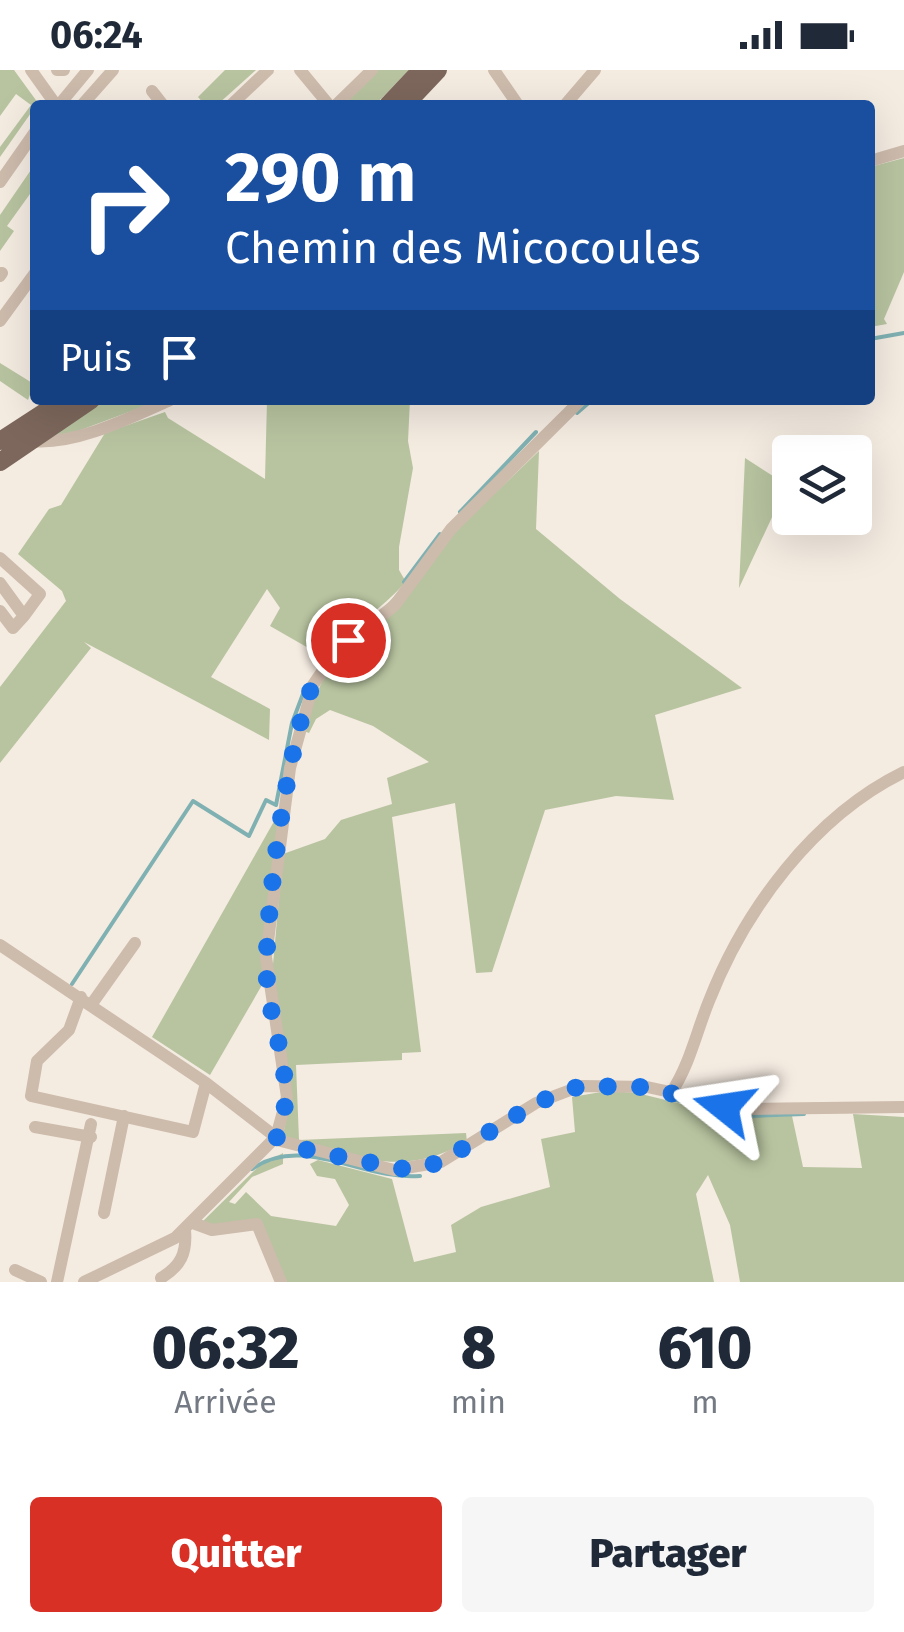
<!DOCTYPE html>
<html lang="fr">
<head>
<meta charset="utf-8">
<style>
	:root { --surface:#fff; --page:#f6f6f7; --text:#1f2937; --muted:#747a83; --accent:#d93025 }
	body { margin:0; font-family:"Fira Sans",sans-serif; background:var(--page); color:var(--text); height:100vh; display:flex; flex-direction:column; font-size:38px; white-space:nowrap }
	* { box-sizing:border-box; margin:0 }
	p { font-size:32px; color:var(--muted) }
	.icon { flex:none; width:55px; height:55px; fill:none; stroke:currentColor; stroke-width:2; stroke-linecap:round; stroke-linejoin:round }
	.map { position:relative; height:1212px; overflow:hidden }
	.drawer { display:flex; flex-direction:column; background:var(--surface); flex:1 }
	.drawer>* { flex:none }
	.top-card { position:absolute; left:30px; top:30px; width:845px; height:305px; border-radius:10px; box-shadow:0 10px 40px #0002; background:#1a4fa0; color:#fff; overflow:hidden }
	.buttons { position:absolute; left:772px; top:365px; display:grid; gap:20px }
	.buttons a { display:grid; place-items:center; width:100px; height:100px; border-radius:10px; background:var(--surface); box-shadow:0 10px 40px #0002; font-size:50px }
	.pin { position:absolute; display:grid; place-items:center; width:85px; height:85px; color:#fff; margin:-42px; border:5px solid #fff; border-radius:50%; box-shadow:0 2px 10px #0007 }
	.me { position:absolute; width:110px; margin:-55px; rotate:285deg; stroke-linejoin:round; filter:drop-shadow(0 0 8px #0008) }
	.turn { display:flex; align-items:center; gap:35px; height:210px; padding:0 30px; font-size:45px }
	.turn .icon { width:130px; height:130px; stroke-width:2.5 }
	.turn b { display:block; font-size:70px; line-height:85px }
	.then { display:flex; align-items:center; height:95px; padding:0 30px; background:#0003; gap:20px; font-size:38px }
	.eta { display:flex; justify-content:space-evenly; align-items:center; height:170px; text-align:center }
	.eta b { font-size:60px; font-weight:800; line-height:70px }
	.action { display:flex; gap:20px; margin-top:auto; padding:20px 30px }
	.action a { flex:1; height:115px; border-radius:10px; background:var(--accent); color:#fff; font-size:40px; font-weight:800; line-height:115px; text-align:center }
	.action a+a { background:var(--page); color:var(--text) }
	.status { display:flex; justify-content:space-between; align-items:center; height:70px; padding:0 50px; background:var(--surface); direction:ltr }
	.status svg { height:28px; fill:currentColor }
	.map>svg:first-child { display:block }
	.green { fill:#b8c4a0 }
	.lines { fill:none; stroke-linecap:round; stroke-linejoin:round }
	.stream { stroke:#7fb0b2; stroke-width:4 }
	.minor { stroke:#cdbbac; stroke-width:12 }
	.major { stroke:#7d675c; stroke-width:18 }
	.route { stroke:#1a73e8; stroke-width:18; stroke-dasharray:0 32.4 }
</style>
</head>
<body>
<div class="status"><b>06:24</b><svg viewBox="0 0 49 12"><path d="M0 12V9h3v3zM5 12V6h3v6zM10 12V3h3v9zM15 12V0h3v12zM26 1h20v11H26zM47 4h2v5h-2z"/></svg></div>
<div class="map">
<svg width="904" height="1212" viewBox="0 0 904 1212">
	<rect width="100%" height="100%" fill="#f4ebe1"/>
	<path class="green" d="M0,0H14L38,33L0,87V77L31,35L16,24L0,46Z
		M225,0H256L217,35H205L198,27Z
		M375,0H409L375,35H343Z
		M904,88V202L884,249L887,254L870,257V97Z
		M35,94V117L7,156L14,161L0,181V145Z
		M0,293L34,314L28,330L0,311Z
		M105,330H161L70,364L53,365Z
		M267,330H410L408,371L413,398L399,477V500L406,512C381,540 349,558 324,587L270,556L280,538L267,519L211,607L270,639L269,670L84,572L91,578L0,693V617L66,531L62,521L18,484L49,439L61,435L105,363L165,342L168,348L265,409Z
		M539,381L536,459L620,529L742,618L655,645L674,730L616,726L545,740L492,902L476,903L455,733L392,747L421,982L402,983V990L296,995L299,1070L466,1063L467,1072C402,1107 365,1088 298,1073L283,1065L291,1026L271,916L283,784L325,769L341,750L392,734L387,708L429,692L373,656L330,640L316,649L309,663L301,660L327,600L440,476Z
		M745,388L787,415L739,518Z
		M281,739L262,915L210,1005L152,967Z
		M607,1021L637,1023L735,1047L792,1046L803,1097L862,1098L853,1044L904,1047V1212H740L730,1155L708,1105L696,1124L714,1212H287L258,1149L212,1157L201,1153L260,1095L283,1083V1094L252,1107L229,1132L235,1134L246,1122L271,1146L336,1156L349,1135L335,1109L317,1106L310,1094L318,1090L392,1109L414,1192L456,1182L451,1155L481,1137L550,1117L541,1069L575,1062L572,1027Z"/>
	<g class="lines">
		<path class="stream" d="M870,269L904,263
			M577,343L592,330
			M460,442L536,362
			M404,512L440,464
			M72,914L193,731L249,766L266,730L276,735L292,653L306,616
			M671,1029L751,1046L804,1044
			M252,1099C303,1063 363,1111 420,1106"/>
		<path class="minor" d="M31,0L56,35
			M57,0H64
			M300,0L329,35
			M494,0L518,35
			M152,21L163,35
			M59,35L88,0
			M82,35L113,0
			M231,35L268,0
			M336,35L372,0
			M565,35L595,0
			M870,91L904,81
			M0,112L35,62
			M0,206L2,203
			M0,251L35,203
			M30,371C74,376 130,348 170,330
			M0,488L40,524L24,546
			M0,513L24,546L13,558L0,541
			M0,875L206,1013L281,1071L394,1100L441,1092L536,1033L581,1016L647,1017L750,1039L904,1037
			M81,927L69,960L37,991L31,1026L193,1062L206,1013
			M91,935L135,873
			M671,1023C690,994 696,963 709,931C745,839 814,746 904,702
			M35,1057L91,1067
			M104,1143L124,1046
			M193,1153L212,1160L257,1154L281,1212
			M15,1200L41,1212
			M161,1208C181,1196 187,1183 185,1160
			M57,1212L91,1054
			M84,1212L175,1168L276,1067L287,1027L266,887L290,698L313,615L335,583L395,535L451,459L581,330"/>
		<path class="major" d="M388,35L421,0
			M405,35L438,0
			M0,371L63,330
			M0,392L91,330"/>
	</g>
	<g class="lines">
		<path class="route" d="M348,570C338,581 325,591 318,604C289,655 263,851 267,911C271,963 300,1018 276,1067L310,1081L410,1100L441,1092L536,1033L580,1016L647,1017L724,1037"/>
	</g>
</svg>
<div class="buttons">
<a><svg class="icon" aria-label="layers" viewBox="0 0 24 24"><path d="M12 4l9 5-9 5-9-5zM3 14l9 5 9-5"/></svg></a>
</div>
<div class="pin" style="left:348px;top:570px;background:#d93025"><svg class="icon" aria-label="arrive" viewBox="0 0 24 24"><path d="M6 21V4h12l-3 4 3 4H6"/></svg></div>
<svg class="me" style="left:724px;top:1037px" viewBox="-20 -20 40 40"><path d="M0-17L14 15 0 8-14 15z" fill="#1a73e8" stroke="#fff" stroke-width="4"/></svg>
<div class="top-card">
<div class="turn"><svg class="icon" aria-label="right" viewBox="0 0 24 24"><path d="M7 20v-9h11M14 6l5 5-5 5"/></svg><div><b>290 m</b>Chemin des Micocoules</div></div>
<div class="then">Puis<svg class="icon" aria-label="arrive" viewBox="0 0 24 24"><path d="M6 21V4h12l-3 4 3 4H6"/></svg></div>
</div>
</div>
<section class="drawer">
<div class="eta">
<div><b>06:32</b><p>Arrivée</p></div>
<div><b>8</b><p>min</p></div>
<div><b>610</b><p>m</p></div>
</div>
<div class="action"><a>Quitter</a><a>Partager</a></div>
</section>
</body>
</html>
